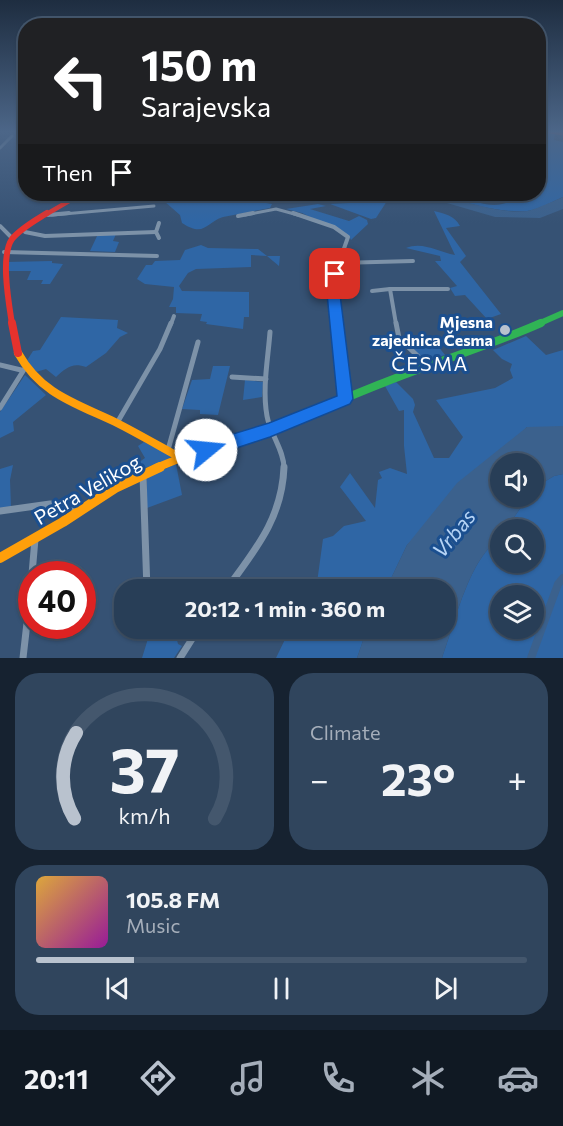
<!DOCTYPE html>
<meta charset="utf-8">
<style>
:root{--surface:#283e57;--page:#30455d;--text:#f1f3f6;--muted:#a5aeba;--line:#44576d;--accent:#b9c2ce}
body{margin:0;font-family:Commissioner,sans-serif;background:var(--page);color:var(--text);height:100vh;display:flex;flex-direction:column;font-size:22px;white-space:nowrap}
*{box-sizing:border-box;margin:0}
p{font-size:20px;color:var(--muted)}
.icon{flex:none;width:33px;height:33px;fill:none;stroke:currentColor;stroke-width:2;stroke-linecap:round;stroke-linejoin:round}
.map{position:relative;height:658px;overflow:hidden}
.drawer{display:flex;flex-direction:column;gap:15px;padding:15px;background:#162230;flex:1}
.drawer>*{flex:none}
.hud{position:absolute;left:18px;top:18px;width:528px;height:183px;border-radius:24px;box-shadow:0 2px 4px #0004,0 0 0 2px var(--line);background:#202124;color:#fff;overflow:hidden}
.tools{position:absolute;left:490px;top:453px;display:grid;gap:12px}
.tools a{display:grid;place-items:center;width:54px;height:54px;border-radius:50%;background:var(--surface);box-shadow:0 2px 4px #0004,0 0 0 2px var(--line);font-size:30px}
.speed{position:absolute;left:18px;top:561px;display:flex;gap:12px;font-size:30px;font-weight:700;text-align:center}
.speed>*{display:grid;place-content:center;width:78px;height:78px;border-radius:50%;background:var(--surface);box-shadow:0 2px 4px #0004,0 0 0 2px var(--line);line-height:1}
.speed .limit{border:9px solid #d22;background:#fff;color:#111}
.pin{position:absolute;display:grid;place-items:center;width:51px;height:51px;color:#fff;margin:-26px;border-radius:12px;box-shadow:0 3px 9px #0006}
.me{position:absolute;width:66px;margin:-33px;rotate:73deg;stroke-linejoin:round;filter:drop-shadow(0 0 4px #0008)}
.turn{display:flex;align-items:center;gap:21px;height:126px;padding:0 24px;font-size:27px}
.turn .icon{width:78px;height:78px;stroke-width:2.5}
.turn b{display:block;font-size:42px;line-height:51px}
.then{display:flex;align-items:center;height:57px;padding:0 24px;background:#0003;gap:12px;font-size:22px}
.big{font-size:45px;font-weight:700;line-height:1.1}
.drawer .card{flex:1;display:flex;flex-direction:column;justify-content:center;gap:9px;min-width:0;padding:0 21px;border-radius:24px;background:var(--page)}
.drawer .dial{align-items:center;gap:0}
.dial svg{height:156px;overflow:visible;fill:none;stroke:var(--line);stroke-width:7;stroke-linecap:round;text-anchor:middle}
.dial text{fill:var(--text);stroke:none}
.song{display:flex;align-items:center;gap:18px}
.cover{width:72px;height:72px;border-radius:9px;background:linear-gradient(135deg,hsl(40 70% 55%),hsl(300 70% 35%))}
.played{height:6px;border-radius:3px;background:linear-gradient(90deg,var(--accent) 20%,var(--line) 20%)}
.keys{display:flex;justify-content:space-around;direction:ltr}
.heat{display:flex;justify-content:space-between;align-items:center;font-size:33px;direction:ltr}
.drawer .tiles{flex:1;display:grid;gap:15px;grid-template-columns:1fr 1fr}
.card:last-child{grid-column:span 2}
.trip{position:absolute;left:114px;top:579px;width:342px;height:60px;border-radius:24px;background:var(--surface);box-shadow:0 2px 4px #0004,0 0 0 2px var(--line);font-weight:700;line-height:60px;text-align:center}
.tab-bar{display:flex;height:96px;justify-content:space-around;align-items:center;background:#101923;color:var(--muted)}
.tab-bar .icon{width:42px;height:42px}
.tab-bar .selected{color:var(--accent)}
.tab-bar b{font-size:27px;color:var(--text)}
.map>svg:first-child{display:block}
.green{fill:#2f66a5;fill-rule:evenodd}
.water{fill:#3b618d}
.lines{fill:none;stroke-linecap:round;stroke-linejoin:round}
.canal{stroke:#3b618d;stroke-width:8}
.street-far3{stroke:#7d92a8;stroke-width:3}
.street-far2{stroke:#7d92a8;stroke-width:4}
.street-far1{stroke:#7d92a8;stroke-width:5}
.street{stroke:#7d92a8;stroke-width:7}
.fast-far1{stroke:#30b455;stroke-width:6}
.fast{stroke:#30b455;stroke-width:8}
.slow-far1{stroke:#ff9f0a;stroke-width:8}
.slow{stroke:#ff9f0a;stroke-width:10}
.jam-far2{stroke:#e5322d;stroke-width:4.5}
.jam-far1{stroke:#e5322d;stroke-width:6}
.jam{stroke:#e5322d;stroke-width:8}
.route{fill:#1a73e8;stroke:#114b97;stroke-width:1.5}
.poi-dot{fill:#b9c2ce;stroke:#1b4f8f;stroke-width:2}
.labels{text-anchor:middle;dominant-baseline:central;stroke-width:6;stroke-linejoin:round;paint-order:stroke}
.poi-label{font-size:16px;font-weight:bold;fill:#fff;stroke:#1b4f8f;text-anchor:end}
.quarter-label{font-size:20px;letter-spacing:1.5px;fill:#fff;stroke:#1b4f8f}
.near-street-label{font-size:20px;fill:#fff;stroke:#1b4f8f}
.near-water-label{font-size:21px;font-style:italic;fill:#b5d3f5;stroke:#1b4f8f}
</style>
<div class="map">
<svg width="563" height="658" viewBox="0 0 563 658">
<rect width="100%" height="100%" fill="#365274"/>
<g class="green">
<path d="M 545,132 L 555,133 L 554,140 L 563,142 L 563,197 C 553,201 538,210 527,211 C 497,213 466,203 438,194 L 484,194 L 484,200 L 478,202 C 505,212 517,194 538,194 L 539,189 L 546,185 L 539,181 L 539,134 Z"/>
<path d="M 182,194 C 212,194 242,199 272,204 L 270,208 L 223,217 C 206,222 205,238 182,223 L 180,215 L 164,201 L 179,197 Z"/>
<polygon points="387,201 376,218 371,219 330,204"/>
<polygon points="318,204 326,206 310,209 349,221 359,216 367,220 368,224 351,240 349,236 302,213 286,209"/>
<path d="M 434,211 C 445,214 454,215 460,226 L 446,228 L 466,256 L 460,262 L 501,314 L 487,319 L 465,295 L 455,296 L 450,288 L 457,286 L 435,261 L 441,261 L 440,256 L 406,248 C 423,241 438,252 455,255 Z"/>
<polygon points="98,234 116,234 113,241 119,242 115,252 90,251"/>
<polygon points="201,245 208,248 258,249 267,256 280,256 279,266 267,256 251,255 251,267 196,269 188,273 179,286 182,291 249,292 249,317 244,317 243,329 206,324 207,322 200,321 202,314 176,313 176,307 169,307 173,299 174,287 145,284 137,279 146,265 152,265 155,261 180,260 185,250"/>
<polygon points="52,261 52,263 63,264 50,284 41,284 43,280 27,280 31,271 5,271 5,262"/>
<path d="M 61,317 L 118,320 L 117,328 L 128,333 L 120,337 L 106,353 L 86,367 C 72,362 66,368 56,377 L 46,369 L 36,372 L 26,362 L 33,351 L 40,350 Z"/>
<polygon points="526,336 546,355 563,350 563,427 527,427 407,545 386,589 316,590 323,539 333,536 344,526 366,521 340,487 350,473 375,508 378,480 382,478 379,472 390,468 407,474 404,446 404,410 399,411 385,386 396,382 413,399 415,405 413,412 434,458 449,458 463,437 436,400 495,388 513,378 510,370 512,364 502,359 493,350"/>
<polygon points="434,341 445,355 426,361 409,348"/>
<polygon points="213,366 230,366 218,415 200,414 200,410 182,409 192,380 210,379"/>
<polygon points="25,375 46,395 13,422 14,431 0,438 0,412"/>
<polygon points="245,380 263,382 262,397 243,400"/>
<polygon points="144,442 171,455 170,459 134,472 132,467 145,458 138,446"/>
<polygon points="176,464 182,495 147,508 147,477"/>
<polygon points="13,465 10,480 11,507 0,508 0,469"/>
<path d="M 563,474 L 563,658 L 442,658 C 454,626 470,554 501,539 L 501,562 L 534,562 L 534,530 L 506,529 L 528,497 L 534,496 L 534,488 L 554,476 ZM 501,596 L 534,596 L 534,628 L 501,628 Z"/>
<polygon points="151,629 158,629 177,640 178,644 182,646 174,658 142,658"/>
<polygon points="290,629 307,637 309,629 367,629 357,658 276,658"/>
</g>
<g class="water">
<polygon points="212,194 333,194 274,202 221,197"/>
<path d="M 416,194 C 454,193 490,215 528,211 C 533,210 557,200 563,197 L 563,209 L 540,218 L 495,217 Z"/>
<path d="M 563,426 L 563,474 L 554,476 L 534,488 L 534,464 L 501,464 L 501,496 L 528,497 L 506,529 L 501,530 L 501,539 C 470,554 454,626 442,658 L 357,658 L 367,629 L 446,628 L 446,590 L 386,589 L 407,545 L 457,483 L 527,427 Z"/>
</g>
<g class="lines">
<polyline class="canal" points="531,658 558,584 563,578"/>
<g class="street-far3">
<polyline points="0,148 12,136"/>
<polyline points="52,215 154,206"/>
<polyline points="245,215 276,209 298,215"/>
</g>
<g class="street-far2">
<polyline points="293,213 334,227 348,237 333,280 337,324"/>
<polyline points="48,215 69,213"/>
<polyline points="238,216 253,213"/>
<polyline points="159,223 156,232 159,238"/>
<polyline points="0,226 10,236"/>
<polyline points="25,232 45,236 156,232"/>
<polyline points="4,252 157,256"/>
<polyline points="339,263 413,261"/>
<polyline points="372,291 390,289"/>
<polyline points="171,324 174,316"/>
<polyline points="396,324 390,289 448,289"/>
</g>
<g class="street-far1">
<polyline points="337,323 345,399"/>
<polyline points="396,323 399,338 429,367"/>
<path d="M 270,332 C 268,359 262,389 267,416 C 270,434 284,450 284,468"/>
<polyline points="0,365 21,370"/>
<polyline points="232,377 266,379"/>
<polyline points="0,408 25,368"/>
<polyline points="117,423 160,349 171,323"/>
<polyline points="168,450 198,342"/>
</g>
<g class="street">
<polyline points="143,475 147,590"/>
<polyline points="0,511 50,504 80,510"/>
<polyline points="32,574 35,539"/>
<path d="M 226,590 C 255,550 282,519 284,467"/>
<polyline points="23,658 32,579"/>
<polyline points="180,658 199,628"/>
</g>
<polyline class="fast-far1" points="538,324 563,313"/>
<path class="fast" d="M 238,440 C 288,424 334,402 383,383 C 435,362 489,346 541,323"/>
<g class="slow-far1">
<path d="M 18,353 C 41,394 75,403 115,422 C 137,433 159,446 181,458"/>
<polyline points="156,468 188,455 238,440"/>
</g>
<polyline class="slow" points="0,558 63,522 115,488 160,467"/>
<g class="jam-far2">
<polyline points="548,131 563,133"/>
<polyline points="45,215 81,194"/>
</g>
<path class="jam-far1" d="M 12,324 C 9,304 0,256 12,239 C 21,228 36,220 47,213"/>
<polyline class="jam" points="12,323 18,353"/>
</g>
<linearGradient id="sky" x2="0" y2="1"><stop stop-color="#1e2d40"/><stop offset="0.59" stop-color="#4c6688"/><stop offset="1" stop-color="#4c6688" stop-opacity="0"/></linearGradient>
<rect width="563" height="223" fill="url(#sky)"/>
<polygon class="route" points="335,270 341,274 340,294 353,399 350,404 270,437 206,458 200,456 197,450 200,444 269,423 337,396 327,294 329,274"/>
<circle class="poi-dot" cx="505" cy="330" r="6"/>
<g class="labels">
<g class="poi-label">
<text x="493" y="321">Mjesna<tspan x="493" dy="18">zajednica Česma</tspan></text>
</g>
<g class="quarter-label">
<text x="430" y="363">ČESMA</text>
</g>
<g class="near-street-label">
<text transform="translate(87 489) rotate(-30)">Petra Velikog</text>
</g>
<g class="near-water-label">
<text transform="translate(453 533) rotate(-51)">Vrbas</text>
</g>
</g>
</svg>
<div class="tools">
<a><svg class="icon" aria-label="sound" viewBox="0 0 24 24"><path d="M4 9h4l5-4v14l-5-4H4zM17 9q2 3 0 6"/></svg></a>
<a><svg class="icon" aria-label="search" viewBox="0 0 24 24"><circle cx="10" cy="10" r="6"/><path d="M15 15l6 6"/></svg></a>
<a><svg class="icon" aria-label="layers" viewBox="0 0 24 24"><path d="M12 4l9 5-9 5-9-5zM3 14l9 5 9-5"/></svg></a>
</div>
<div class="speed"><div class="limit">40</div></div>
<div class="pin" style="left:335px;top:274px;background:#d93025"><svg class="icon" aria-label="arrive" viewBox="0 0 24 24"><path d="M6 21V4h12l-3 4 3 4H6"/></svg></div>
<svg class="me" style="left:206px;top:450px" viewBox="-20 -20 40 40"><circle r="19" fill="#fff"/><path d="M0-13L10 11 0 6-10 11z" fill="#1a73e8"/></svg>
<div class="trip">20:12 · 1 min · 360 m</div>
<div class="hud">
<div class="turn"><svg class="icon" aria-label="left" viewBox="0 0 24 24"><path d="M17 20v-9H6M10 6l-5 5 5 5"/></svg><div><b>150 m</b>Sarajevska</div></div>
<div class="then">Then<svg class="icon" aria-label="arrive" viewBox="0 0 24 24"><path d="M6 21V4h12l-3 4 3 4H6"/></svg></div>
</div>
</div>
<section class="drawer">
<div class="tiles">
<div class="card dial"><svg viewBox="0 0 100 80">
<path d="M14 69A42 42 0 1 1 86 69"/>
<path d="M14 69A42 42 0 0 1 15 25" stroke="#b9c2ce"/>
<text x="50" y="56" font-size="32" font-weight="700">37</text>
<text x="50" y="72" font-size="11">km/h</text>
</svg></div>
<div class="card"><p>Climate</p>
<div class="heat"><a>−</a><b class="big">23°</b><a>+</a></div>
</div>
<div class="card">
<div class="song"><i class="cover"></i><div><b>105.8 FM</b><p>Music</p></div></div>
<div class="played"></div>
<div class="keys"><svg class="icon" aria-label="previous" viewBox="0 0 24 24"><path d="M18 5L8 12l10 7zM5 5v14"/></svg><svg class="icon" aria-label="pause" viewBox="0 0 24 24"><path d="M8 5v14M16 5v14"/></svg><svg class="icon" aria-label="next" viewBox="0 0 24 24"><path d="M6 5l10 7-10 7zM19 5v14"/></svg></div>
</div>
</div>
</section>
<nav class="tab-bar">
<b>20:11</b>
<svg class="icon selected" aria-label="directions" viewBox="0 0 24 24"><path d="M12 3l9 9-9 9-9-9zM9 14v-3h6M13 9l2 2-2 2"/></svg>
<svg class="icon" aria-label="music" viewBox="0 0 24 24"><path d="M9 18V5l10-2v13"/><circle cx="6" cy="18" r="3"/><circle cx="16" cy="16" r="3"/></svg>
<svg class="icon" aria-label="phone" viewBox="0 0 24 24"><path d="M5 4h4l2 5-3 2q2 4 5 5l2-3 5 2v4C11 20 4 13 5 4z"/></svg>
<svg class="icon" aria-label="climate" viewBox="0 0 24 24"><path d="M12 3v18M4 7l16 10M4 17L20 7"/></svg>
<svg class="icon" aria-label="car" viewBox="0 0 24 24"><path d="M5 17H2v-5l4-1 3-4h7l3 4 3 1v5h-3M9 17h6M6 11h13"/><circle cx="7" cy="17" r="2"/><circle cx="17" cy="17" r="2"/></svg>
</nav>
